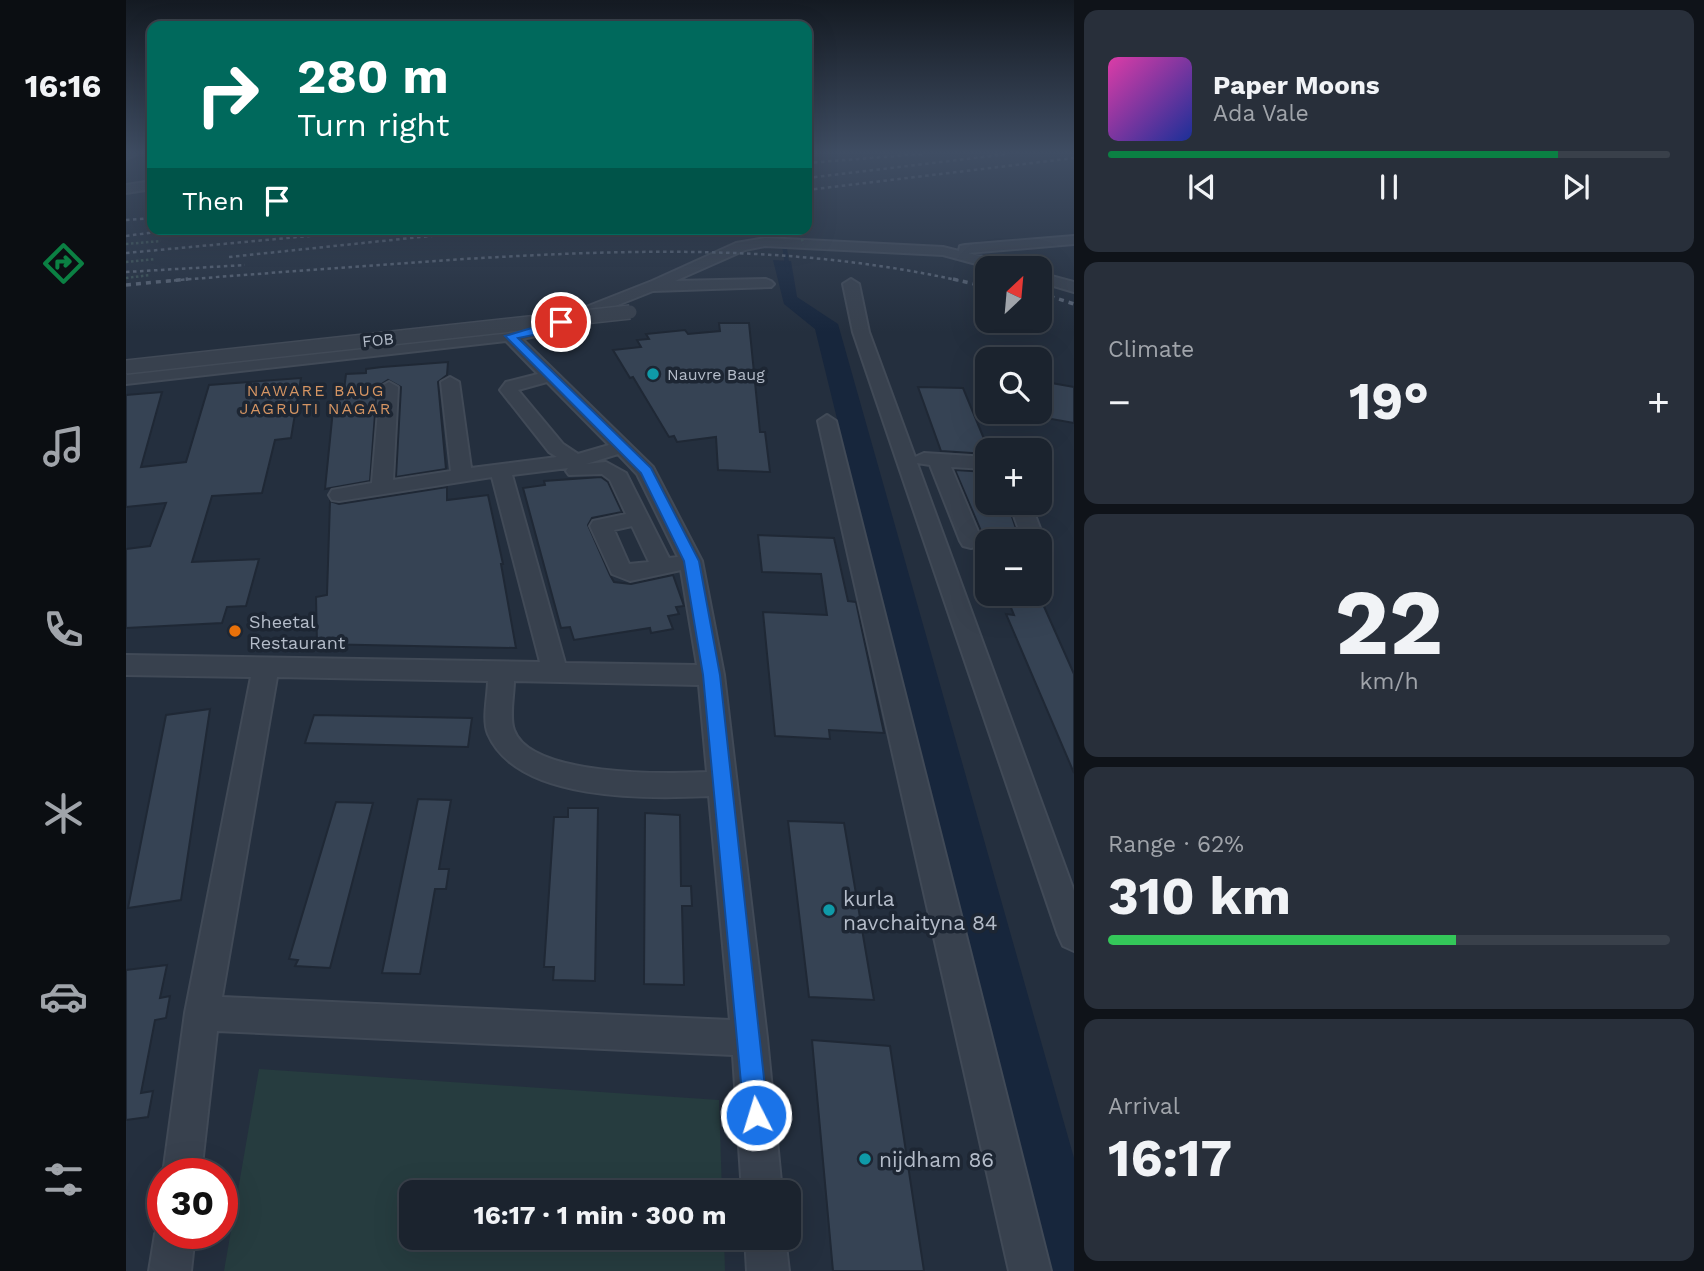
<!DOCTYPE html>
<meta charset="utf-8">
<style>
:root{--surface:#1b232e;--page:#282f3a;--text:#f1f3f6;--muted:#a0a4aa;--line:#39404a;--accent:#0b8043}
body{margin:0;font-family:"Work Sans",sans-serif;background:var(--page);color:var(--text);height:100vh;display:flex;flex-direction:column;font-size:26px;white-space:nowrap}
*{box-sizing:border-box;margin:0}
p{font-size:23px;color:var(--muted)}
.icon{flex:none;width:38px;height:38px;fill:none;stroke:currentColor;stroke-width:2;stroke-linecap:round;stroke-linejoin:round}
.map{position:relative;flex:1;overflow:hidden}
.drawer{display:flex;flex-direction:column;gap:10px;padding:10px;background:#0f1319;width:630px}
.drawer>*{flex:none}
.top-card{position:absolute;left:21px;top:21px;width:665px;height:214px;border-radius:14px;box-shadow:0 7px 28px #0002,0 0 0 2px var(--line);background:#00695c;color:#fff;overflow:hidden}
.needle{width:46px;rotate:26deg}
.fabs{position:absolute;left:849px;top:256px;display:grid;gap:14px}
.fabs a{display:grid;place-items:center;width:77px;height:77px;border-radius:14px;background:var(--surface);box-shadow:0 7px 28px #0002,0 0 0 2px var(--line);font-size:35px}
.speed{position:absolute;left:21px;top:1158px;display:flex;gap:14px;font-size:35px;font-weight:700;text-align:center}
.speed>*{display:grid;place-content:center;width:91px;height:91px;border-radius:50%;background:var(--surface);box-shadow:0 7px 28px #0002,0 0 0 2px var(--line);line-height:1}
.speed .limit{border:10px solid #d22;background:#fff;color:#111}
.pin{position:absolute;display:grid;place-items:center;width:60px;height:60px;color:#fff;margin:-30px;border:4px solid #fff;border-radius:50%;box-shadow:0 2px 7px #0007}
.me{position:absolute;width:77px;margin:-38px;rotate:355deg;stroke-linejoin:round;filter:drop-shadow(0 0 5px #0008)}
.turn{display:flex;align-items:center;gap:24px;height:147px;padding:0 35px;font-size:32px}
.turn .icon{width:91px;height:91px;stroke-width:2.5}
.turn b{display:block;font-size:49px;line-height:60px}
.then{display:flex;align-items:center;height:66px;padding:0 35px;background:#0003;gap:14px;font-size:26px}
.big{font-size:52px;font-weight:700;line-height:1.1}
.drawer .tile{flex:1;display:flex;flex-direction:column;justify-content:center;gap:10px;min-width:0;padding:0 24px;border-radius:14px;background:var(--page)}
.drawer .dial{align-items:center;gap:0}
.dial b{font-size:91px;line-height:1}
.song{display:flex;align-items:center;gap:21px}
.cover{width:84px;height:84px;border-radius:10px;background:linear-gradient(135deg,hsl(320 70% 55%),hsl(230 70% 35%))}
.played{height:7px;border-radius:4px;background:linear-gradient(90deg,var(--accent) 80%,var(--line) 80%)}
.keys{display:flex;justify-content:space-around;direction:ltr}
.heat{display:flex;justify-content:space-between;align-items:center;font-size:38px;direction:ltr}
.charge{height:10px;border-radius:5px;background:linear-gradient(90deg,#34c759 62%,var(--line) 0)}
.trip{position:absolute;left:273px;top:1180px;width:402px;height:70px;border-radius:14px;background:var(--surface);box-shadow:0 7px 28px #0002,0 0 0 2px var(--line);font-weight:700;line-height:70px;text-align:center}
main{display:flex;flex:1;min-height:0}
.tab-bar{display:flex;flex-direction:column;width:126px;justify-content:space-around;align-items:center;background:#0b0e12;color:var(--muted)}
.tab-bar .icon{width:49px;height:49px}
.tab-bar .current{color:var(--accent)}
.tab-bar b{font-size:32px;color:var(--text)}
.map>svg:first-child{display:block}
.green{fill:#263c3f}
.water{fill:#17263c}
.lines{fill:none;stroke-linecap:round;stroke-linejoin:round}
.stream{stroke:#17263c;stroke-width:4.5}
.building{fill:#364354;stroke:#1f2835;stroke-width:2}
.minor-casing{stroke:#414a57;stroke-width:4}
.path{stroke:#3f5557;stroke-width:2.5;stroke-dasharray:2.5 2.5;stroke-linecap:butt}
.minor{fill:#38414e;fill-rule:evenodd}
.rail-far1{stroke:#5a6575;stroke-width:2.5;stroke-dasharray:3.5 3.5;stroke-linecap:butt}
.rail{stroke:#5a6575;stroke-width:3.5;stroke-dasharray:5 5;stroke-linecap:butt}
.pedestrian-bridge-casing{stroke:#414a57;stroke-width:16;stroke-linecap:butt}
.path-bridge{stroke:#3f5557;stroke-width:2.5;stroke-dasharray:2.5 2.5;stroke-linecap:butt}
.pedestrian-bridge{stroke:#38414e;stroke-width:13}
.route{fill:#1a73e8;stroke:#114b97;stroke-width:2}
.culture-dot{fill:#0f9aa8;stroke:#1d2633;stroke-width:2.5}
.food-dot{fill:#e8710a;stroke:#1d2633;stroke-width:2.5}
.labels{text-anchor:middle;dominant-baseline:central;stroke-width:7;stroke-linejoin:round;paint-order:stroke}
.far-street-label{font-size:16px;fill:#b4bcc9;stroke:#1d2633}
.far-poi-label{font-size:16px;fill:#b4bcc9;stroke:#1d2633;text-anchor:start}
.far-neighbourhood-label{font-size:16px;letter-spacing:2px;fill:#d59563;stroke:#1d2633}
.poi-label{font-size:18px;fill:#b4bcc9;stroke:#1d2633;text-anchor:start}
.near-poi-label{font-size:21px;fill:#b4bcc9;stroke:#1d2633;text-anchor:start}
</style>
<main>
<nav class="tab-bar">
<b>16:16</b>
<svg class="icon current" aria-label="directions" viewBox="0 0 24 24"><path d="M12 3l9 9-9 9-9-9zM9 14v-3h6M13 9l2 2-2 2"/></svg>
<svg class="icon" aria-label="music" viewBox="0 0 24 24"><path d="M9 18V5l10-2v13"/><circle cx="6" cy="18" r="3"/><circle cx="16" cy="16" r="3"/></svg>
<svg class="icon" aria-label="phone" viewBox="0 0 24 24"><path d="M5 4h4l2 5-3 2q2 4 5 5l2-3 5 2v4C11 20 4 13 5 4z"/></svg>
<svg class="icon" aria-label="climate" viewBox="0 0 24 24"><path d="M12 3v18M4 7l16 10M4 17L20 7"/></svg>
<svg class="icon" aria-label="car" viewBox="0 0 24 24"><path d="M5 17H2v-5l4-1 3-4h7l3 4 3 1v5h-3M9 17h6M6 11h13"/><circle cx="7" cy="17" r="2"/><circle cx="17" cy="17" r="2"/></svg>
<svg class="icon" aria-label="filters" viewBox="0 0 24 24"><path d="M4 7h16M4 17h16"/><circle cx="9" cy="7" r="2"/><circle cx="15" cy="17" r="2"/></svg>
</nav>
<div class="map">
<svg width="948" height="1271" viewBox="0 0 948 1271">
<rect width="100%" height="100%" fill="#242f3e"/>
<polygon class="green" points="133,1069 593,1100 596,1192 285,1192 285,1237 598,1237 599,1271 98,1271"/>
<polygon class="water" points="647,260 665,261 671,297 712,324 948,1158 948,1271 920,1271 689,329 658,304"/>
<g class="lines">
<polyline class="stream" points="656,229 662,271"/>
</g>
<g class="building">
<polygon points="593,323 623,323 634,432 639,432 644,472 592,470 590,437 551,442 548,436 543,437 507,377 504,378 487,350 515,347 511,340 523,339 520,334 559,330 562,334 594,331"/>
<polygon points="322,362 321,375 312,382 320,469 270,477 275,387 262,380 251,387 244,481 199,489 208,400 217,399 220,374 240,373 240,369 256,367"/>
<polygon points="175,378 165,438 149,440 136,493 86,496 66,562 133,559 120,606 101,607 96,623 0,628 0,549 24,546 40,503 0,507 0,395 36,392 15,467 60,462 83,385"/>
<polygon points="914,381 948,387 948,423 914,417"/>
<polygon points="792,387 837,388 861,446 861,454 815,451"/>
<polygon points="829,470 861,472 861,502 881,502 894,540 858,538"/>
<polygon points="475,477 482,482 496,512 466,518 462,525 484,575 488,582 505,584 547,575 558,606 550,607 553,614 542,616 547,629 525,633 524,628 448,640 444,627 435,628 397,488 419,485 418,481"/>
<polygon points="321,487 321,500 362,495 377,564 375,564 390,648 191,644 190,597 201,595 204,501 213,504"/>
<polygon points="632,535 708,538 722,601 730,602 758,733 703,730 704,739 649,736 637,612 701,615 695,574 636,572"/>
<polygon points="879,593 912,593 948,674 948,773 880,614 888,615"/>
<polygon points="84,709 55,900 2,908 40,715"/>
<polygon points="188,715 346,718 342,747 179,743"/>
<polygon points="292,799 325,800 313,869 323,869 320,889 309,889 294,974 256,973"/>
<polygon points="210,802 247,803 204,968 169,966 172,960 163,959"/>
<polygon points="442,808 472,808 469,981 427,980 428,967 418,967 428,817 442,817"/>
<polygon points="519,813 554,815 555,886 565,886 566,906 556,906 558,985 518,984"/>
<polygon points="662,821 718,823 748,1000 683,997"/>
<polygon points="41,965 34,998 44,996 40,1018 29,1020 15,1093 27,1091 22,1117 0,1120 0,970"/>
<polygon points="686,1040 764,1046 798,1271 707,1271"/>
</g>
<g class="lines">
<g class="minor-casing">
<g id="minor">
<polygon points="0,154 11,154 0,159"/>
<polygon points="26,181 26,189 0,193 0,185"/>
<path d="M 948,236 L 948,244 L 842,253 L 888,265 L 890,268 L 865,268 L 817,255 L 639,246 L 619,250 L 549,281 L 640,279 L 645,281 L 648,284 L 645,287 L 527,291 L 419,334 L 396,339 L 527,467 L 576,561 L 598,675 L 641,1038 L 656,1192 L 616,1192 L 607,1055 L 91,1031 L 75,1174 L 37,1174 L 59,1013 L 125,677 L 0,675 L 0,655 L 414,662 L 366,477 L 213,501 L 206,500 L 203,495 L 206,490 L 246,483 L 254,387 L 263,382 L 272,387 L 267,480 L 325,471 L 315,382 L 324,377 L 333,382 L 345,468 L 431,457 L 423,452 L 374,390 L 380,382 L 412,374 L 380,341 L 0,384 L 0,374 L 409,327 L 526,281 L 610,243 L 639,238 L 817,247 L 833,251 L 834,246 L 839,245 ZM 421,382 L 483,445 L 452,454 L 437,444 L 392,390 ZM 492,454 L 511,474 L 552,557 L 543,558 L 500,473 L 480,462 L 460,464 ZM 442,468 L 440,471 L 443,475 L 476,474 L 484,480 L 500,514 L 467,521 L 464,526 L 486,574 L 504,581 L 555,570 L 571,665 L 439,663 L 386,475 ZM 506,526 L 523,562 L 503,564 L 488,530 ZM 151,677 L 362,681 C 362,696 356,720 362,734 C 391,802 522,799 583,796 L 604,1020 L 96,997 ZM 388,681 L 573,685 L 581,772 C 540,774 405,777 388,730 C 383,717 388,695 388,681 Z"/>
<polygon points="914,273 948,282 948,292 914,282"/>
<polygon points="725,279 733,284 743,332 789,457 798,453 861,457 861,469 825,467 856,541 853,546 845,548 837,546 834,541 804,465 791,463 948,891 948,951 937,946 932,935 727,332 717,284"/>
<polygon points="701,415 710,421 925,1271 883,1271 692,421"/>
<polygon points="883,502 904,502 919,541 916,546 914,547 914,541 897,541"/>
<polygon points="37,1219 37,1234 69,1234 65,1271 23,1271 29,1234"/>
<polygon points="619,1237 659,1237 663,1271 621,1271"/>
</g>
</g>
<g class="path">
<polyline points="0,244 35,241"/>
<polyline points="0,262 29,259"/>
<polyline points="0,278 24,275"/>
</g>
<use href="#minor" class="minor"/>
<g class="rail-far1">
<polyline points="681,163 796,154"/>
<polyline points="681,178 882,154"/>
<polyline points="681,190 948,158"/>
<polyline points="0,220 26,218"/>
<polyline points="0,236 52,229"/>
<polyline points="0,253 258,229"/>
<polyline points="103,257 371,229"/>
<polyline points="0,272 119,265"/>
<path d="M 41,281 C 140,273 239,266 338,259 C 506,249 670,244 835,281"/>
</g>
<g class="rail">
<polyline points="827,279 861,287"/>
<polyline points="0,285 62,279"/>
<polyline points="914,293 948,304"/>
</g>
<g class="pedestrian-bridge-casing">
<polyline id="pedestrian-bridge" points="0,367 504,312"/>
</g>
<polyline class="path-bridge" points="674,229 677,244"/>
<use href="#pedestrian-bridge" class="pedestrian-bridge"/>
</g>
<linearGradient id="sky" x2="0" y2="1"><stop stop-color="#141a22"/><stop offset="0.46" stop-color="#3f4d63"/><stop offset="1" stop-color="#3f4d63" stop-opacity="0"/></linearGradient>
<rect width="948" height="332" fill="url(#sky)"/>
<polygon class="route" points="432,320 441,322 417,333 392,338 525,468 573,561 594,675 642,1115 638,1123 630,1127 621,1123 618,1115 577,675 558,561 515,473 379,336"/>
<g class="culture-dot">
<circle cx="527" cy="374" r="7"/>
<circle cx="703" cy="910" r="7"/>
<circle cx="739" cy="1159" r="7"/>
</g>
<circle class="food-dot" cx="109" cy="631" r="7"/>
<g class="labels">
<g class="far-street-label">
<text transform="translate(252 340) rotate(-6)">FOB</text>
</g>
<g class="far-poi-label">
<text x="541" y="374">Nauvre Baug</text>
</g>
<g class="far-neighbourhood-label">
<text x="190" y="390">NAWARE BAUG<tspan x="190" dy="18">JAGRUTI NAGAR</tspan></text>
</g>
<g class="poi-label">
<text x="123" y="621">Sheetal<tspan x="123" dy="21">Restaurant</tspan></text>
</g>
<g class="near-poi-label">
<text x="717" y="898">kurla<tspan x="717" dy="24">navchaityna 84</tspan></text>
<text x="753" y="1159">nijdham 86</text>
</g>
</g>
</svg>
<div class="fabs">
<a><svg class="needle" viewBox="-14 -14 28 28"><path d="M0-13l5 13h-10z" fill="#e53935"/><path d="M0 13l5-13h-10z" fill="#a0a4aa"/></svg></a>
<a><svg class="icon" aria-label="search" viewBox="0 0 24 24"><circle cx="10" cy="10" r="6"/><path d="M15 15l6 6"/></svg></a>
<a>+</a>
<a>−</a>
</div>
<div class="speed"><div class="limit">30</div></div>
<div class="pin" style="left:435px;top:322px;background:#d93025"><svg class="icon" aria-label="arrive" viewBox="0 0 24 24"><path d="M6 21V4h12l-3 4 3 4H6"/></svg></div>
<svg class="me" style="left:630px;top:1115px" viewBox="-20 -20 40 40"><circle r="17" fill="#1a73e8" stroke="#fff" stroke-width="3"/><path d="M0-11L8 9 0 5-8 9z" fill="#fff"/></svg>
<div class="trip">16:17 · 1 min · 300 m</div>
<div class="top-card">
<div class="turn"><svg class="icon" aria-label="right" viewBox="0 0 24 24"><path d="M7 20v-9h11M14 6l5 5-5 5"/></svg><div><b>280 m</b>Turn right</div></div>
<div class="then">Then<svg class="icon" aria-label="arrive" viewBox="0 0 24 24"><path d="M6 21V4h12l-3 4 3 4H6"/></svg></div>
</div>
</div>
<section class="drawer">
<div class="tile">
<div class="song"><i class="cover"></i><div><b>Paper Moons</b><p>Ada Vale</p></div></div>
<div class="played"></div>
<div class="keys"><svg class="icon" aria-label="previous" viewBox="0 0 24 24"><path d="M18 5L8 12l10 7zM5 5v14"/></svg><svg class="icon" aria-label="pause" viewBox="0 0 24 24"><path d="M8 5v14M16 5v14"/></svg><svg class="icon" aria-label="next" viewBox="0 0 24 24"><path d="M6 5l10 7-10 7zM19 5v14"/></svg></div>
</div>
<div class="tile"><p>Climate</p>
<div class="heat"><a>−</a><b class="big">19°</b><a>+</a></div>
</div>
<div class="tile dial"><b>22</b><p>km/h</p></div>
<div class="tile"><p>Range · 62%</p><b class="big">310 km</b><div class="charge"></div></div>
<div class="tile"><p>Arrival</p><b class="big">16:17</b></div>
</section>
</main>
